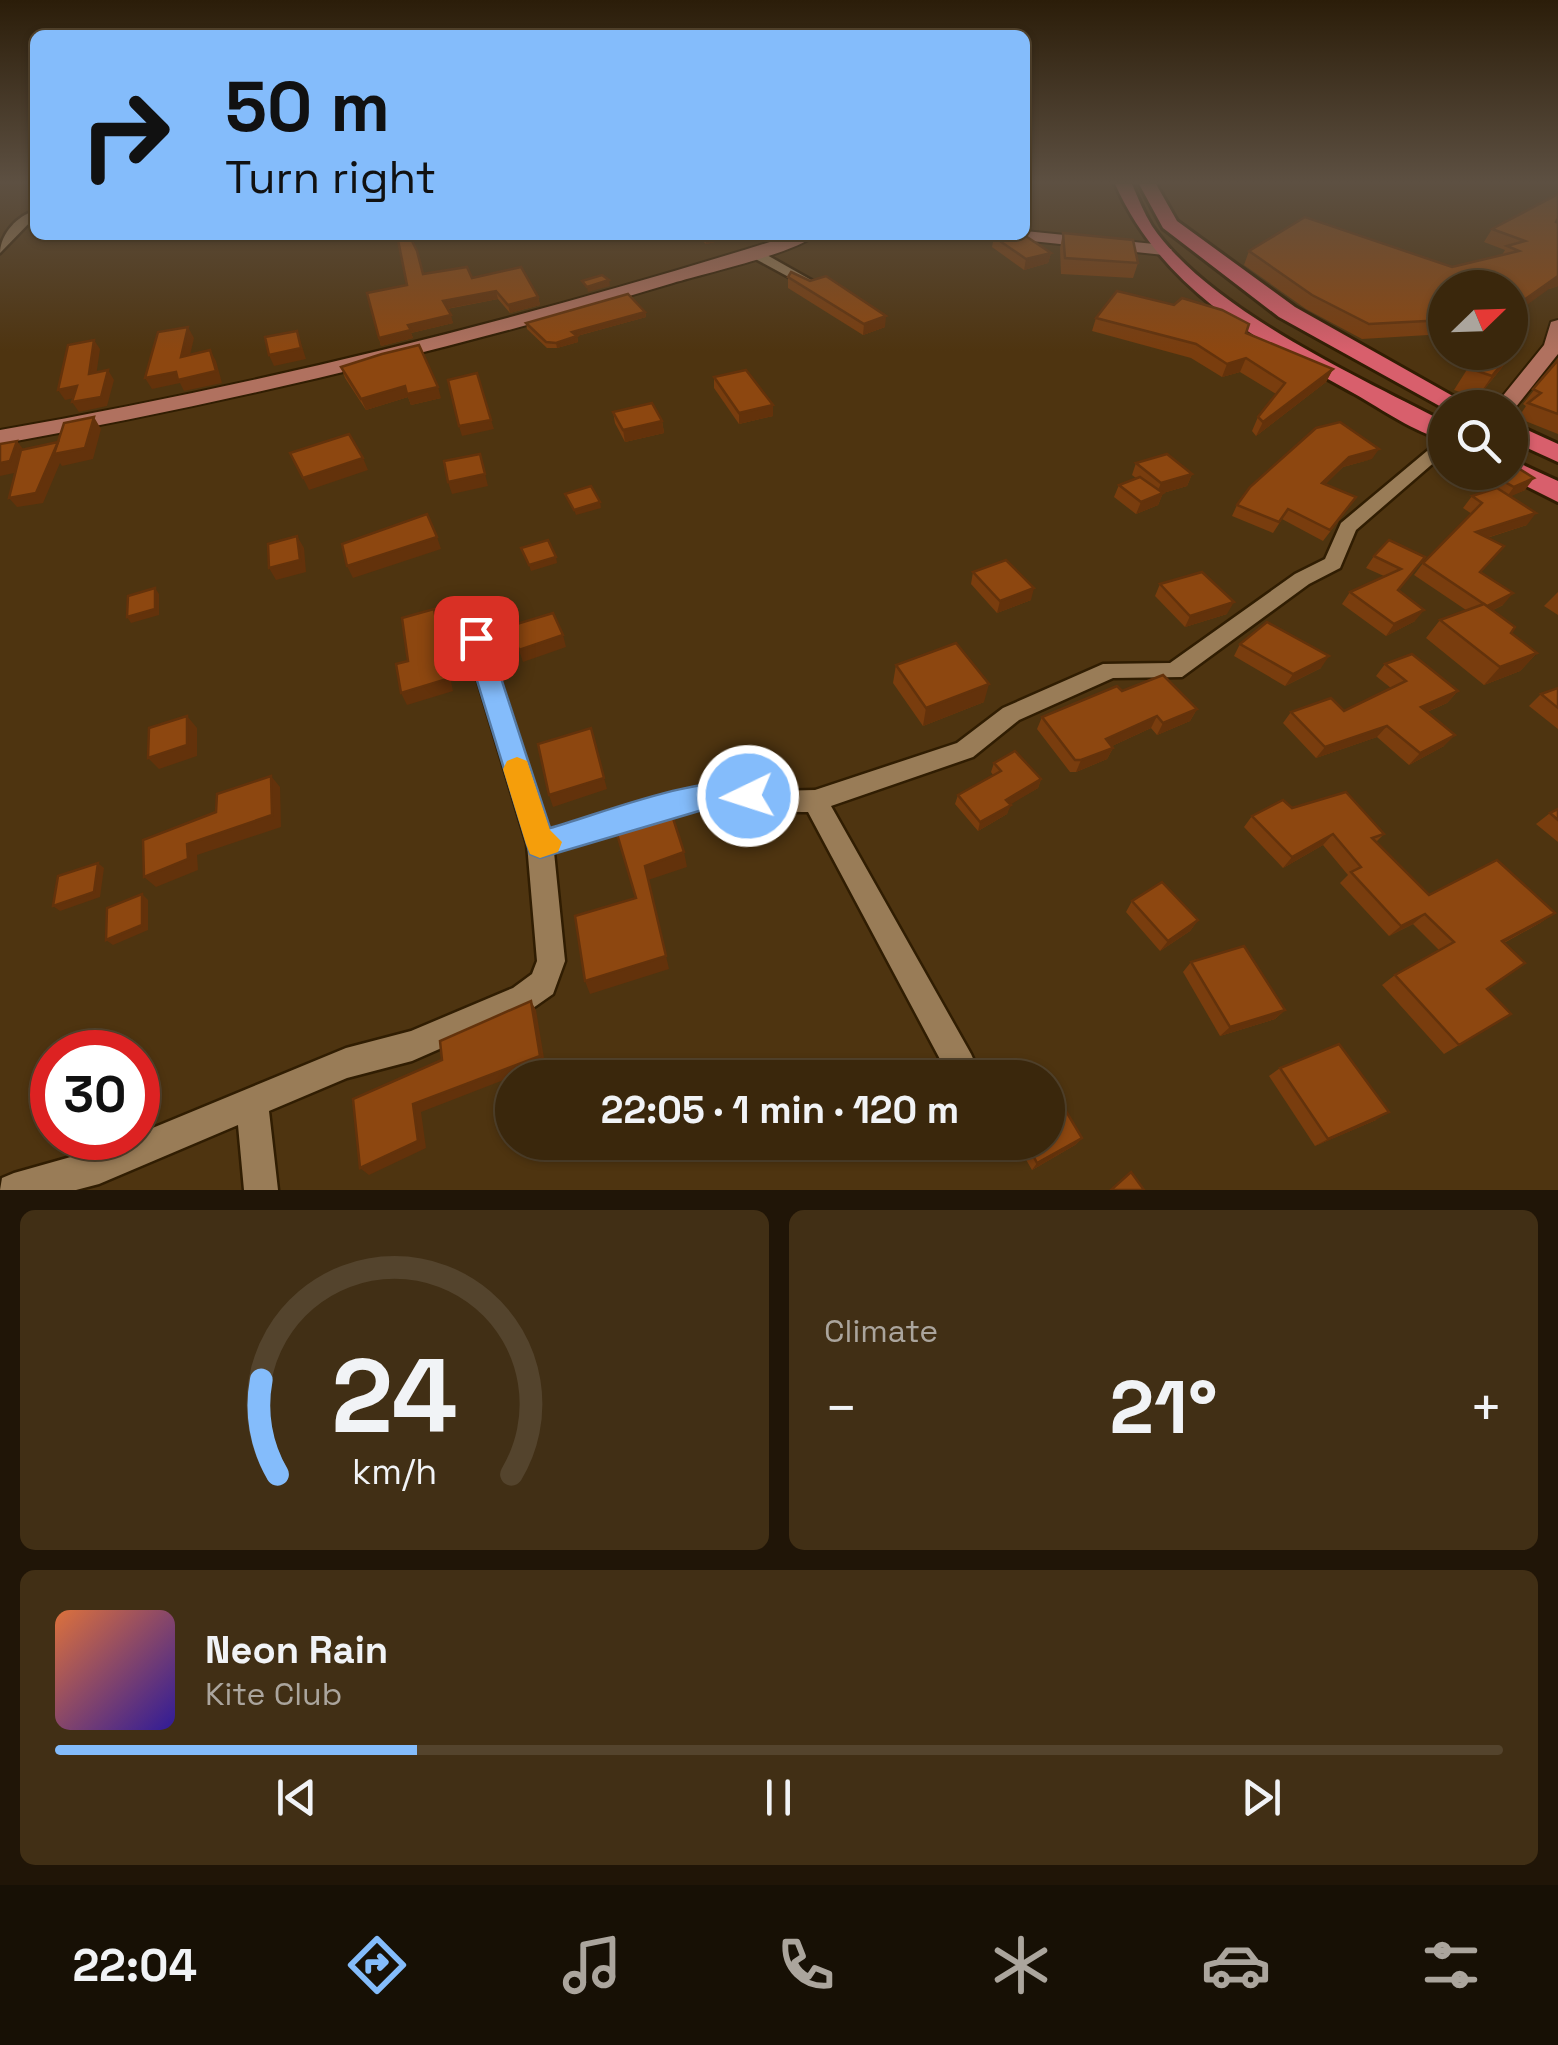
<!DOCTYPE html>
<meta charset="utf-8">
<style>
:root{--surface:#3a270c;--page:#412f15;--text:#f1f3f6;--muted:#aba59d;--line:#54442d;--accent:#84bcfb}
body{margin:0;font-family:"Space Grotesk",sans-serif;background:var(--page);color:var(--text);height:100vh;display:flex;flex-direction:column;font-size:38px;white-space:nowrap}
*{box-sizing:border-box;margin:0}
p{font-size:32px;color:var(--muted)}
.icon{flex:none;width:55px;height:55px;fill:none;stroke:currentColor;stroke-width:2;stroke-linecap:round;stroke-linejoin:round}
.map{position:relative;height:1190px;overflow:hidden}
.drawer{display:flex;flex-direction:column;gap:20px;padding:20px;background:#201507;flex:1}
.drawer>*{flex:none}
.banner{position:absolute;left:30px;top:30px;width:1000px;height:210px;border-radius:15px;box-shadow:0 2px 8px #0004,0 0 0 2px var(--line);background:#84bcfb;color:#111;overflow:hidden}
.needle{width:65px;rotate:67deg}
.fabs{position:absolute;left:1428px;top:270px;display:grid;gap:20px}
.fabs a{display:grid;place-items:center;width:100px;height:100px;border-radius:50%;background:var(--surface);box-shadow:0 2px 8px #0004,0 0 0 2px var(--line);font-size:50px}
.speed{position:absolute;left:30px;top:1030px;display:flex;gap:20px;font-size:50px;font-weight:700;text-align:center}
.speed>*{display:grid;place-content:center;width:130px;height:130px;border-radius:50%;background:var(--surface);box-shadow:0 2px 8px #0004,0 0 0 2px var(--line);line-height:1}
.speed .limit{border:15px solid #d22;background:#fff;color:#111}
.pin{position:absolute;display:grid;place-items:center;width:85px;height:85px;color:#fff;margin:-42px;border-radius:20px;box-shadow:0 5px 15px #0006}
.me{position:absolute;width:110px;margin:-55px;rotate:266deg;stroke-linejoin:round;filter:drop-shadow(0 0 8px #0008)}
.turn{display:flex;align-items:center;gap:35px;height:210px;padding:0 30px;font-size:45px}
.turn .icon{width:130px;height:130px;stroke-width:2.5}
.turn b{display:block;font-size:70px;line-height:85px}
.big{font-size:75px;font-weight:700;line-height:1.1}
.drawer .tile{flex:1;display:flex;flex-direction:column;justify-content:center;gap:15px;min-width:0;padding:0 35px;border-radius:15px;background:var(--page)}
.drawer .dial{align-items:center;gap:0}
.dial svg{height:260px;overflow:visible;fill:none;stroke:var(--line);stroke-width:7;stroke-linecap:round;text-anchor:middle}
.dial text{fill:var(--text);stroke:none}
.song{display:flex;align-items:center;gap:30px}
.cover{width:120px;height:120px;border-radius:15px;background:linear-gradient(135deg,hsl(20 70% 55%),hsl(250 70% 35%))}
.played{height:10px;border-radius:5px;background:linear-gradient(90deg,var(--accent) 25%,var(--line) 25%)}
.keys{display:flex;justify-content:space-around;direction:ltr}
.heat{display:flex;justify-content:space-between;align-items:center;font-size:55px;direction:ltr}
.drawer .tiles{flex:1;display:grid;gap:20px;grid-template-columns:1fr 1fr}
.tile:last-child{grid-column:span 2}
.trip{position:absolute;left:495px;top:1060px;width:570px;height:100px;border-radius:50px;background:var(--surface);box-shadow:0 2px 8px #0004,0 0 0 2px var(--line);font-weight:700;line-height:100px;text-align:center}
.dock{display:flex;height:160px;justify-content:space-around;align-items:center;background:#171005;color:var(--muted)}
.dock .icon{width:70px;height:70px}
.dock .active{color:var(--accent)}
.dock b{font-size:45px;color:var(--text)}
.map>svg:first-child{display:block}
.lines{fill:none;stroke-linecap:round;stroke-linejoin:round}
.minor-casing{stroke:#301d02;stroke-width:5}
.secondary-casing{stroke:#301d02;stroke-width:4}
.trunk-casing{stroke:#301d02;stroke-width:6}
.minor{fill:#997c57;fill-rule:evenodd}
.secondary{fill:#b0715f;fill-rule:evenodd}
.trunk{fill:#d85f6c;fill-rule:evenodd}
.wall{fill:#793d0e}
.shaded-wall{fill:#63320b}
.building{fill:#8d4710;stroke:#63320b;stroke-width:2.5}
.route{fill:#84bcfb;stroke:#567aa3;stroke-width:2.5}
.slow{fill:#f59e0b}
</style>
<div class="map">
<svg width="1558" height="1190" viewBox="0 0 1558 1190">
<rect width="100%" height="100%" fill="#4e3410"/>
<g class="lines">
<g class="minor-casing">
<g id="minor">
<path d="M 35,211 L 35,217 L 0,253 C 0,234 18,215 35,211 Z"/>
<polygon points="750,250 758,250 820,285 809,288 750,256"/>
<path d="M 1445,439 L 1445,453 L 1356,530 L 1340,568 L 1309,584 L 1182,677 L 1113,678 L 1019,720 L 973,757 L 831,806 L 971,1054 L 976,1065 L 971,1076 L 949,1076 L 808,812 C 771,813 735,803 698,810 C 650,819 601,838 554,852 L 565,961 L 553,994 L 533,1008 L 412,1061 L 347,1078 L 269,1111 L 278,1190 L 244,1190 L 238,1125 L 99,1184 L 76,1190 L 0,1190 L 2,1178 L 14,1173 L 138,1138 L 138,1134 L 346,1048 L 411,1031 L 513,988 L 532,974 L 537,961 L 527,844 L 465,638 L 469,632 L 483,632 L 487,638 L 548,830 L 699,788 L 749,785 L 776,791 L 815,790 L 957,743 L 1003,708 L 1103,664 L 1170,663 L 1295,574 L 1325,559 L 1341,523 L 1439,441 Z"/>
</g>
</g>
<g class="secondary-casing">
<g id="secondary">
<polygon points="1025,231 1164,245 1172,250 1164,255 1022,240 1014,235 1025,235"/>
<path d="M 792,235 L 816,235 C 792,254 706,273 673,283 C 451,350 227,403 0,444 L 0,430 C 269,383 532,317 792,235 Z"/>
<polygon points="1558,320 1558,354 1511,413 1510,408 1493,408 1544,345 1551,322"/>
</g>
</g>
<g class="trunk-casing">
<g id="trunk">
<path d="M 1115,184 L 1132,184 C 1138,198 1144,213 1152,226 C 1209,309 1356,376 1445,422 L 1445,440 C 1414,432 1383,410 1355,394 C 1257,340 1163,290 1115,184 Z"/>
<polygon points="1139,184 1156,184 1177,221 1295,307 1474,408 1445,409 1279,317 1163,228"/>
<polygon points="1510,422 1558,444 1558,462 1510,440"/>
<polygon points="1510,459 1558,481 1558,502 1500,473 1510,472"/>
</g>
</g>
<use href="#minor" class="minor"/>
<use href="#secondary" class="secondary"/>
<use href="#trunk" class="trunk"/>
</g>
<g class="wall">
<polygon points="1558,194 1558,286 1549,289 1445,288 1445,334 1362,339 1306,309 1244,265 1249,251 1452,267 1502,255 1505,250 1484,242 1492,229"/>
<polygon points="1063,233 1138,263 1133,278 1061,274 1060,248"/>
<polygon points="695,235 742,235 742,236 706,244"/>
<polygon points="994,237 1051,253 1048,263 1024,270 992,247"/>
<polygon points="423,274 472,278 538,297 540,305 510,313 498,299 447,309 453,323 411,333 413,338 381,346 379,338 407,285"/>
<polygon points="788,277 810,281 885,327 863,335 788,288"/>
<polygon points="645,312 646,317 577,336 578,342 557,348 547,348 527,329 526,323"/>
<polygon points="1096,318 1246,333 1333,369 1326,382 1256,436 1252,431 1258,417 1276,394 1240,372 1222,377 1191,358 1092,331"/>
<polygon points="1523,338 1508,360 1477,398 1454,390 1468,368"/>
<polygon points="1558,360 1558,434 1518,418 1526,406 1523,404"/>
<polygon points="341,367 441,398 411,405 408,397 366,410 345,378"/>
<polygon points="714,377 773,416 739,424 714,388"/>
<polygon points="613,412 662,421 664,433 625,442 615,423"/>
<polygon points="1372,459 1343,467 1325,484 1349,507 1323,541 1282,519 1273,533 1232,516 1237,505 1250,487"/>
<polygon points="1136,463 1192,474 1187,486 1163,493 1158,505 1136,514 1114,497 1119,485 1136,478 1132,475"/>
<polygon points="1458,472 1510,472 1525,490 1510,496 1527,525 1487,538 1504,546 1481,572 1503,605 1493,610 1511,633 1537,653 1520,671 1484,685 1426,638 1440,620 1466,610 1414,575 1423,563 1472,514 1463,508 1472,496 1490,490"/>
<polygon points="1374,556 1425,557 1398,591 1415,621 1386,636 1342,604 1350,592 1384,576 1366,568"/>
<polygon points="973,572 1031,600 997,613 971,584"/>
<polygon points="1160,584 1227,614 1185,627 1155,596"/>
<polygon points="1558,592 1558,615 1544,606"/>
<polygon points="1240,644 1321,668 1285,686 1234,656"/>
<polygon points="1385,664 1458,691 1447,703 1427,712 1444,746 1409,765 1377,737 1316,758 1283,723 1291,712 1344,711 1391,688 1376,676"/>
<polygon points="896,665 984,702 923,726 893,683"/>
<polygon points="1558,688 1558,729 1529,706 1541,694"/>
<polygon points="1122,691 1197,709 1190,721 1157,735 1151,728 1112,746 1113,748 1107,759 1076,772 1070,772 1037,729 1042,717"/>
<polygon points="994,763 1041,779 1038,788 1010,804 1007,814 978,831 955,804 958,795 993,775 991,772"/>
<polygon points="1292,808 1384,834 1376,842 1429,895 1555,913 1540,923 1504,943 1487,989 1511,1014 1444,1054 1382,985 1395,975 1440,951 1413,924 1389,936 1340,883 1348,875 1323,845 1283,868 1244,827 1252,816"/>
<polygon points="1558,809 1558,842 1536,824 1550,813"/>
<polygon points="1132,901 1198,920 1190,931 1160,951 1126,912"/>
<polygon points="1191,962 1285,1010 1275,1019 1220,1036 1183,972"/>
<polygon points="1280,1068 1376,1120 1315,1146 1269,1076"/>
<polygon points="1082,1138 1075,1145 1032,1170 1016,1142 1048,1142"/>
</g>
<g class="shaded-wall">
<polygon points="712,235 742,235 742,236 706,244 706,236"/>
<polygon points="1051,253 1048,263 1024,270 1026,259"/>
<polygon points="1558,276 1558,286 1549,289 1510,317 1510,310"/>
<polygon points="609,280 610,286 588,292 587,287"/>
<polygon points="496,291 498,299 445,309 443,301"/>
<polygon points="538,297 540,305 510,313 508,305"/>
<polygon points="645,312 646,317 573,337 572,332"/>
<polygon points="451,315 453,323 411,333 413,338 381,346 379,338 408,325"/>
<polygon points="886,316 885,327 863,335 864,324"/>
<polygon points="188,327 194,338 187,368 181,357"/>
<polygon points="297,331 306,359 274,366 269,355"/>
<polygon points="577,336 578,342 557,348 556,343"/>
<polygon points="1523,338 1508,360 1477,398 1492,376"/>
<polygon points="94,340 100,349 95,383 89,374"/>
<polygon points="210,350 216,361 222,383 184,391 180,383 152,389 145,378"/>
<polygon points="1246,358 1240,372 1222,377 1227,364"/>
<polygon points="1333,369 1326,382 1256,436 1263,422"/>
<polygon points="108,370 114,380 107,406 79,412 72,402"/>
<polygon points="77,386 84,396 65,400 58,390"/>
<polygon points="405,386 438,387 441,398 411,405 408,397 366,410 361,399"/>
<polygon points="773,405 773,416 739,424 739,413"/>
<polygon points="94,417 101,429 93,459 62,466 60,463 43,503 17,507 9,498 58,442"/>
<polygon points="491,420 494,429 462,436 459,426"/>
<polygon points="662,421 664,433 625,442 623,430"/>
<polygon points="17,441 26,453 19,472 0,476 0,463"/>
<polygon points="1379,449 1372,459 1343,467 1316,494 1322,483 1349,457"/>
<polygon points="480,454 488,486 452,494 448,482"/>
<polygon points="363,458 368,470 309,490 303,478"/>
<polygon points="1192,474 1187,486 1163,493 1158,505 1136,514 1141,502 1156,495 1161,483"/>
<polygon points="1534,478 1525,490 1505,499 1514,487"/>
<polygon points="600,502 601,508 576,515 574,510"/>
<polygon points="1536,513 1527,525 1467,544 1476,532"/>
<polygon points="297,536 304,548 306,572 276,580 269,568"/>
<polygon points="437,537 441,549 353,578 347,566"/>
<polygon points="556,557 557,563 531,571 529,565"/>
<polygon points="155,588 159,594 159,615 131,623 127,617"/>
<polygon points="1034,588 1031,600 997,613 1000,601"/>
<polygon points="1513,593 1503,605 1477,618 1487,606"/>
<polygon points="1234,602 1227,614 1185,627 1190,616"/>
<polygon points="434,609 439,621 453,691 407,705 401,693"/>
<polygon points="1424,610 1415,621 1386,636 1394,624"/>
<polygon points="563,635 566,647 523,662 519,650"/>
<polygon points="1537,653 1520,671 1484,685 1500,667"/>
<polygon points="1329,656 1321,668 1285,686 1293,674"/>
<polygon points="989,684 984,702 923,726 926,708"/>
<polygon points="1458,691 1447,703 1410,719 1421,707"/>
<polygon points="1197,709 1190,721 1157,735 1163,723"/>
<polygon points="187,716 197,728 197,756 159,769 148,758"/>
<polygon points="1157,716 1151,728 1101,751 1106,739"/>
<polygon points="1387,726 1377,737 1316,758 1325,747"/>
<polygon points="1455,735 1444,746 1409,765 1420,753"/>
<polygon points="1113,748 1107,759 1076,772 1081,760"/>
<polygon points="271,776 280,787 281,827 197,855 198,870 156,887 144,877"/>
<polygon points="604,778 607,789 553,807 549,795"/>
<polygon points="1041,779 1038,788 1003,809 1006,800"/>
<polygon points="1011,805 1007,814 978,831 980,822"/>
<polygon points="1333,834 1323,845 1283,868 1292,857"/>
<polygon points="684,852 687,867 648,880 645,866"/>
<polygon points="98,863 104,868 100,897 60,911 53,906"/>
<polygon points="142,894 148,900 148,930 113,945 106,940"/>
<polygon points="1555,913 1540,923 1488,951 1502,941"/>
<polygon points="1425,914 1413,924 1389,936 1401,926"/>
<polygon points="1198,920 1190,931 1160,951 1168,941"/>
<polygon points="666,956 669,969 590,994 585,981"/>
<polygon points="531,1001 536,1010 545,1064 421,1112 426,1148 369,1175 360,1168 413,1104"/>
<polygon points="1285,1010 1275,1019 1220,1036 1230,1027"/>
<polygon points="1389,1112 1376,1120 1315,1146 1328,1139"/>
<polygon points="1082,1138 1075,1145 1032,1170 1037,1163"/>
</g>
<g class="building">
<polygon points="1558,194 1558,218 1556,222 1558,223 1558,276 1510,310 1510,288 1445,288 1445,320 1369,324 1312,295 1249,251 1305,217 1452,267 1519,251 1507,246 1525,241 1492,229"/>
<polygon points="1063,233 1133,240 1138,263 1065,258"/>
<polygon points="397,235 409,235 417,251 423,274 467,267 472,278 521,267 538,297 508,305 496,291 443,301 451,315 408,325 411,330 379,338 367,293 407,285"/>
<polygon points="1005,235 1024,235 1051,253 1026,259 994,237"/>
<polygon points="791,272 810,281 826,276 886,316 864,324 788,277"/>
<polygon points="602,275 609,280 587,287 582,281"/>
<polygon points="1117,291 1174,305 1182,298 1222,310 1249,324 1246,333 1333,369 1263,422 1258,417 1285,383 1246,358 1227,364 1196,344 1096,318"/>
<polygon points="628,294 645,312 572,332 577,336 556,343 546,342 526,323"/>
<polygon points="188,327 181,357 210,350 216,371 178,380 176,372 145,378 158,332"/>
<polygon points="297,331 301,348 269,355 265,337"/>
<polygon points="1521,336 1523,338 1492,376 1468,368 1493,352 1510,352 1510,342"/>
<polygon points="94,340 89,374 108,370 101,397 72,402 77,386 58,390 68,345"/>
<polygon points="419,345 438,387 407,394 405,386 361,399 341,367 382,354"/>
<polygon points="1558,360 1558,414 1528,403 1541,393 1533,389"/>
<polygon points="746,370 773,405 739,413 714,377"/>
<polygon points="477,373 491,420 459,426 448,380"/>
<polygon points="652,403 662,421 623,430 613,412"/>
<polygon points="94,417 85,448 54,454 64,423"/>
<polygon points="1340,422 1379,449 1349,457 1322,483 1356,497 1330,530 1288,509 1279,522 1237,505 1250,487 1316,428"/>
<polygon points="349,434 363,458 303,478 290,453"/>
<polygon points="17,441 10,461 0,463 0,444"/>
<polygon points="58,442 36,493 9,498 21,450"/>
<polygon points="480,454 485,474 448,482 444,461"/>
<polygon points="1167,454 1192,474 1161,483 1136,463"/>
<polygon points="1510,463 1534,478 1514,487 1487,472 1510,472"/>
<polygon points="1140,477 1163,493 1141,502 1119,485"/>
<polygon points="591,486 600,502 574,510 565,494"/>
<polygon points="1497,488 1536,513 1476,532 1504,546 1480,572 1513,593 1487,606 1423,563 1482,503 1472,496"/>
<polygon points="427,514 437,537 347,566 342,544"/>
<polygon points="297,536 300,560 269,568 268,544"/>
<polygon points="548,540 556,557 529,565 521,548"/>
<polygon points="1389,540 1425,557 1398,590 1424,610 1394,624 1350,592 1401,569 1374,556"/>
<polygon points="1006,560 1034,588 1000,601 973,572"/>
<polygon points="1202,572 1234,602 1190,616 1160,584"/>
<polygon points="155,588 155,609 127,617 128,596"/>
<polygon points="1484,604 1515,627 1511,633 1537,653 1500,667 1440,620"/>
<polygon points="434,609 447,679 401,693 396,664 408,661 402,618"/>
<polygon points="553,613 563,635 519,650 510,626"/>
<polygon points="1267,622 1329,656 1293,674 1240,644"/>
<polygon points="956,643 989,684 926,708 896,665"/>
<polygon points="1412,654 1458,691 1421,707 1455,735 1420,753 1387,726 1325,747 1291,712 1331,698 1344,711 1406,681 1385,664"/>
<polygon points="1163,675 1197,709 1163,723 1157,716 1106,739 1113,748 1081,760 1075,760 1042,717 1117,686 1122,691"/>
<polygon points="1558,688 1558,708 1541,694"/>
<polygon points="187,716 187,745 148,758 149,728"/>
<polygon points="591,728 604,778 549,795 538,744"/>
<polygon points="1015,751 1041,779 1006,800 1011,805 980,822 958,795 1001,771 994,763"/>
<polygon points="271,776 272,815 187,844 188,859 144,877 143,840 216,812 217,794"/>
<polygon points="1346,792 1384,834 1372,838 1429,895 1497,860 1555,913 1502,941 1525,963 1487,989 1511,1014 1459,1045 1395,975 1454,942 1425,914 1401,926 1351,872 1361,867 1333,834 1292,857 1252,816 1283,800 1292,808"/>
<polygon points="670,809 684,852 645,866 666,956 585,981 575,916 636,898 615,827"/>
<polygon points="1558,809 1558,820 1550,813"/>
<polygon points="98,863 94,892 53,906 58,876"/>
<polygon points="1162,882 1198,920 1168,941 1132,901"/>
<polygon points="142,894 142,925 106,940 107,908"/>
<polygon points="1244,946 1285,1010 1230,1027 1191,962"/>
<polygon points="531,1001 540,1056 413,1104 418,1141 360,1168 353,1099 442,1060 440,1041"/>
<polygon points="1339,1044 1389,1112 1328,1139 1280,1068"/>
<polygon points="1048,1081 1082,1138 1037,1163 1026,1142 1048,1142"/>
<polygon points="1131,1172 1144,1190 1111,1190"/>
</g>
<linearGradient id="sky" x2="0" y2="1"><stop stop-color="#2b1d09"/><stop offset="0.52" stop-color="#5d5042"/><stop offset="1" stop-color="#5d5042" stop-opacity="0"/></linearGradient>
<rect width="1558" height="351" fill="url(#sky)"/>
<path class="route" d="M 476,629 L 488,638 L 550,828 C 601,814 709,769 758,787 L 763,796 L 758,804 L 699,811 L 540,858 L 530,854 L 464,638 Z"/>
<polygon class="slow" points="517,757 527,761 550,830 562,842 558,852 540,858 530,854 526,844 503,769 507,761"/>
</svg>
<div class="fabs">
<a><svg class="needle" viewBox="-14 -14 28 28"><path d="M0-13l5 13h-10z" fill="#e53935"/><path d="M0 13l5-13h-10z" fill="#aba59d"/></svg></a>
<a><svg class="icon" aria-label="search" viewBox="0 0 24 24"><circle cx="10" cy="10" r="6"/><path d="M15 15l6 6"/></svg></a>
</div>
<div class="speed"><div class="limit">30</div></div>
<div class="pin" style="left:476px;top:638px;background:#d93025"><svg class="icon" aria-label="arrive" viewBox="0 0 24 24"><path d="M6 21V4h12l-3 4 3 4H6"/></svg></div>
<svg class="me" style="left:748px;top:796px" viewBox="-20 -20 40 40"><circle r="17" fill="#84bcfb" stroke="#fff" stroke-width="3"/><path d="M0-11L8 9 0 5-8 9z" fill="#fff"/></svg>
<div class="trip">22:05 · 1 min · 120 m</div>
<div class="banner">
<div class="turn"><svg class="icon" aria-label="right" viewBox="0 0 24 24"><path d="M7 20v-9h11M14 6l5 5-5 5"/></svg><div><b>50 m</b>Turn right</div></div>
</div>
</div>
<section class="drawer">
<div class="tiles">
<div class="tile dial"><svg viewBox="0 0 100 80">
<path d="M14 69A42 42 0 1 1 86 69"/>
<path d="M14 69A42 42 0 0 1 9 40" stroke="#84bcfb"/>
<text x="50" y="56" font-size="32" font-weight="700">24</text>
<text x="50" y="72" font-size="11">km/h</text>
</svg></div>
<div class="tile"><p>Climate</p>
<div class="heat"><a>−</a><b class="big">21°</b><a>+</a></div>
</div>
<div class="tile">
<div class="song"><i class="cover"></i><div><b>Neon Rain</b><p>Kite Club</p></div></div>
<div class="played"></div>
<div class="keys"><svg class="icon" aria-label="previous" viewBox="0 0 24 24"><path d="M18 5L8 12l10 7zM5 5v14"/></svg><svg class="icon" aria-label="pause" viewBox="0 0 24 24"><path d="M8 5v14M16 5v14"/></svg><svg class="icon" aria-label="next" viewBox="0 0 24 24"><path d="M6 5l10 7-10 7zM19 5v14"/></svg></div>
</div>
</div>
</section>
<nav class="dock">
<b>22:04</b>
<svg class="icon active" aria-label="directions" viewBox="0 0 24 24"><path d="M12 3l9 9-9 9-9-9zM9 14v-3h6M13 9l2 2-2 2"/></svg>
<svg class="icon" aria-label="music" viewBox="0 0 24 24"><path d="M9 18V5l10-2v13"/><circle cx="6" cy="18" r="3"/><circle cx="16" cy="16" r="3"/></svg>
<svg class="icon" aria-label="phone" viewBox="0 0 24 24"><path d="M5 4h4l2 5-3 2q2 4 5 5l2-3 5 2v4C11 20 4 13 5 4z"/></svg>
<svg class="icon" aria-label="climate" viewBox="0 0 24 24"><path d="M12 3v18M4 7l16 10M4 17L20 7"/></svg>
<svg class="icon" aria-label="car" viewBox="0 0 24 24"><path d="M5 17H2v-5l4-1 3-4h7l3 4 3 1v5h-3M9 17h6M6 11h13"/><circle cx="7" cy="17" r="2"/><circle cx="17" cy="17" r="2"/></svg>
<svg class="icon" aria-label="filters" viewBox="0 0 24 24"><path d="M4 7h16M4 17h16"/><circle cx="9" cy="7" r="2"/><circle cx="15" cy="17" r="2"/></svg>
</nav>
